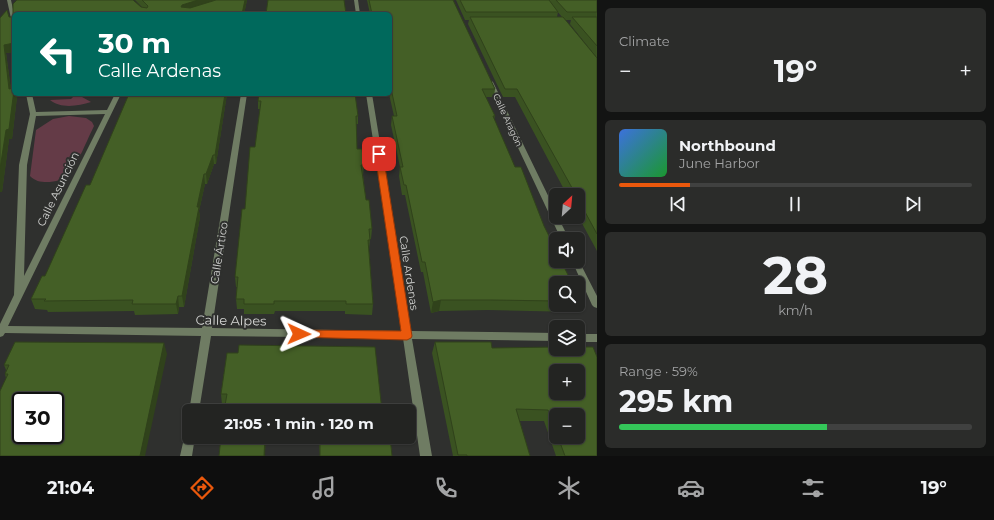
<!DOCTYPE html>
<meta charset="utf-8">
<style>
:root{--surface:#232422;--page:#2b2c2a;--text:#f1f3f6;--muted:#a3a4a5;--line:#404140;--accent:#ea580c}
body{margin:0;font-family:Montserrat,sans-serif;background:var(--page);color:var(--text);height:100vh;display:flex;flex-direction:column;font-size:15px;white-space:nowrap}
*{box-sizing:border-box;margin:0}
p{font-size:13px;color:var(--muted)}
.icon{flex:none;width:22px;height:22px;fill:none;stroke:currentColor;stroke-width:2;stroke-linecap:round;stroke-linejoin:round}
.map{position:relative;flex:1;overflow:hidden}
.details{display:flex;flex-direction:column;gap:8px;padding:8px;background:#131413;width:397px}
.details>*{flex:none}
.top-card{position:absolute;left:12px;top:12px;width:380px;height:84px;border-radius:6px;box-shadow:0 1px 3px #0004,0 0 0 1px var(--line);background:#00695c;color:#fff;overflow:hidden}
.needle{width:26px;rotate:26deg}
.fabs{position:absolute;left:549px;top:188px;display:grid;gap:8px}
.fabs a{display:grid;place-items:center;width:36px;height:36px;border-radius:6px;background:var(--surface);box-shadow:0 1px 3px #0004,0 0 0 1px var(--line);font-size:20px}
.speed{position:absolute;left:12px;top:392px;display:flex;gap:8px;font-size:20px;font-weight:700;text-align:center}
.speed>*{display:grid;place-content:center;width:52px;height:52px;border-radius:50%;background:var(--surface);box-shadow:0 1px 3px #0004,0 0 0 1px var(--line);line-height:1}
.speed .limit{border:2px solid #111;border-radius:6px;background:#fff;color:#111}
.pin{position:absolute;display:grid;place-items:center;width:34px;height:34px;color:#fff;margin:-17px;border-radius:8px;box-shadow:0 2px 6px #0006}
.me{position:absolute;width:44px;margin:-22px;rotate:91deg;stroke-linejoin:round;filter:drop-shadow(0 0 3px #0008)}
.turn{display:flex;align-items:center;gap:14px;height:84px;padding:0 20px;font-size:18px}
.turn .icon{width:52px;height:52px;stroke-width:2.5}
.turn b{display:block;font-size:28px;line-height:34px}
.big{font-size:30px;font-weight:700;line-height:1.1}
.details .widget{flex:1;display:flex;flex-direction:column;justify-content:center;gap:6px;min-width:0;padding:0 14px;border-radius:6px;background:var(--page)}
.details .dial{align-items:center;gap:0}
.dial b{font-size:52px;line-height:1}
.song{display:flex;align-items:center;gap:12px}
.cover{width:48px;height:48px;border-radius:6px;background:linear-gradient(135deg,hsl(220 70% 55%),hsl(130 70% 35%))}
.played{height:4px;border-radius:2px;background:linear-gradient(90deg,var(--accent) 20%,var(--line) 20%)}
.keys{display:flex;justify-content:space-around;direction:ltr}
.heat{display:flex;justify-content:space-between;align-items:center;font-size:22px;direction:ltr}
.charge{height:6px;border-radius:3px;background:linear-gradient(90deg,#34c759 59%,var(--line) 0)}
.trip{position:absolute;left:182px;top:404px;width:234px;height:40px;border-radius:6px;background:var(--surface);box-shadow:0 1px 3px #0004,0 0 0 1px var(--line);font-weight:700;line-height:40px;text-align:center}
.menu{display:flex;height:64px;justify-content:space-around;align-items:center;background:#0e0e0e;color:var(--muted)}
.menu .icon{width:28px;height:28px}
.menu .selected{color:var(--accent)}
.menu b{font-size:18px;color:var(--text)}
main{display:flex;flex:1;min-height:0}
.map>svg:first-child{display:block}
.green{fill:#643b47}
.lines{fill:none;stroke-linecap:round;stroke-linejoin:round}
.minor{fill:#6f7c63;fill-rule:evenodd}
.wall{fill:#3a5221;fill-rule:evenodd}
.shaded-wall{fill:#30421b}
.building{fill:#445f26;stroke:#30421b;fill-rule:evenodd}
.route{fill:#ea580c;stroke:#983908}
.labels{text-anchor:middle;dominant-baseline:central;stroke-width:4;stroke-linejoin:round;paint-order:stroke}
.far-street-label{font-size:9px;fill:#d4d5d3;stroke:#2f302e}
.street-label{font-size:11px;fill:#d4d5d3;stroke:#2f302e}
.near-street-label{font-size:13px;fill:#d4d5d3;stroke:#2f302e}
</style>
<main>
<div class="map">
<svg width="597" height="456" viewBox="0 0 597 456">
<rect width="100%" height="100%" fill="#2f302e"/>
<g class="green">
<path d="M 76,94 L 83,94 L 81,95 L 82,97 L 91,102 C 78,106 61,109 50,100 L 71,99 Z"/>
<path d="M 69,116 L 86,118 L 92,122 L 94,126 C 88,138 77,165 70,174 C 64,180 55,182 47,182 C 40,182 35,181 30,176 L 36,130 L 53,119 Z"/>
</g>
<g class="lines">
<g class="minor">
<polygon points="7,0 11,0 14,14 14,24 12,23"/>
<polygon points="354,0 358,0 360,14 356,14"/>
<polygon points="490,80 493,82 556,212 556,217 558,217 569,239 561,239 487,82"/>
<path d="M 26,94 L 32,94 L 36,112 L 107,110 L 115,94 L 121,94 L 8,326 L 202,328 L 241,94 L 247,94 L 212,328 L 402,331 L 366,94 L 372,94 L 411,331 L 556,333 L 556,341 L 412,339 L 432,456 L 420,456 L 403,338 L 211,336 L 199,411 L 189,412 L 201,336 L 5,333 L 3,336 L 0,337 L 0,324 L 14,295 L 19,165 L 30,114 ZM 105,114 L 24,276 L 27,165 L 36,116 Z"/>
<polygon points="578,259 597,296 597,308 594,307 592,305 572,261 578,261"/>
<rect x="578" y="334" width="19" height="8"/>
<polygon points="189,432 189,437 195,437 192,456 180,456 185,434"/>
</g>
</g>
<g class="wall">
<polygon points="17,0 133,0 141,7 143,8 135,0 247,0 244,14 14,14 14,52 6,53 11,89 14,88 14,94 16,94 17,97 12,139 9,139 2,192 0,192 0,194 0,18 7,10 9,17 13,17 13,4"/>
<polygon points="367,0 453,0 495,89 494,97 486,97 495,116 494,119 556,283 556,305 578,305 578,296 580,301 576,312 488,310 439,311 431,313 423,272 421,272 405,195 402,195 399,176 400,167 391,125 392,116 394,116 389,94 390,94 390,14 370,14"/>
<path d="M 456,0 L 597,0 L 597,58 L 570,24 L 571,20 L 565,20 L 597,58 L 597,251 L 578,216 L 578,195 L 567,195 L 515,97 L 503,97 L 468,24 L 469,20 L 465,20 ZM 552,5 L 562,17 L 557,17 L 558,12 Z"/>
<polygon points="129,94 227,94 216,164 214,164 207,184 205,184 199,211 200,217 184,307 179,307 178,314 135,315 134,311 48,312 47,310 35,309 31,299 45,276 90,185"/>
<polygon points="259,94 358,116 358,124 356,124 357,149 364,165 363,175 366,200 372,229 371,239 370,239 369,250 373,304 372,315 345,314 345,311 275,311 274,314 244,314 244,309 237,309 236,299 237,287 236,287 235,277 245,209 255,147 260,109 258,109 258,101"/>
<path d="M 435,342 L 492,348 L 597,456 L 556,456 L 544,421 L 519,421 L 530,456 L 453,456 L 432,353 ZM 556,415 L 578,437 L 556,437 Z"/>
<polygon points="227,353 382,411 224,411 225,405 222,405 221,394"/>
<polygon points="167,354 6,378 5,374 6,370 4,365"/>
<polygon points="310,437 390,437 392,456 320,456 319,441 310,440"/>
</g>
<g class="shaded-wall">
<polygon points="198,0 224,0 183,13 181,7 182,5"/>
<polygon points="245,0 247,0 244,14 242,14"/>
<polygon points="14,43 14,52 6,53 12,98 9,89 4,45"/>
<polygon points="14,90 14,94 16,94 17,97 12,139 9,139 2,192 0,192 0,194 0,169 6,130"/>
<polygon points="225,94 227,94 216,164 215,155"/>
<polygon points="213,155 214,164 207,184 206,174"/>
<polygon points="204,174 205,184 199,211 200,217 184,307 182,296 197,207"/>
<polygon points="178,296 179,307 178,314 176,304"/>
<polygon points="441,300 439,311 431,313 433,302"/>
<polygon points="164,343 167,354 145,456 140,456"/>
<polygon points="265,437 266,437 265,456 264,456"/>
</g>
<g class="building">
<polygon points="17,0 133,0 141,7 147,8 148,6 142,0 198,0 182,5 181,7 190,8 216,0 245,0 242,14 14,14 14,43 4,45 9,89 14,88 14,90 9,129 6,130 0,169 0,18 7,10 9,17 13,17 13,4"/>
<polygon points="268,0 344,0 346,14 266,14"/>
<polygon points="369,0 453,0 495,89 482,89 495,116 493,116 515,167 521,167 544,226 556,250 556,261 561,261 572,283 556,283 556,301 491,300 441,300 433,302 425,262 422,262 406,185 404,185 400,167 403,167 392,116 397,116 390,84 390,14 372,14"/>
<polygon points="460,0 549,0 558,12 466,12"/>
<polygon points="556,0 597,0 597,12 567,12"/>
<polygon points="470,17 563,17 597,58 597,234 578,199 578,195 576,195 517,89 505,89"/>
<polygon points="572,17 597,17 597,46"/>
<polygon points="129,94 225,94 215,155 213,155 206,174 204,174 197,207 199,207 182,296 178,296 176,304 132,304 133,300 44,301 46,299 31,299 42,276 45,276 86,185 90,185"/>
<polygon points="259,94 355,94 358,116 356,116 357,149 362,149 364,165 361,165 366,200 369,200 372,229 369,229 370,240 368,240 373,304 346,304 346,301 274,301 274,304 244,304 244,299 236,299 238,277 235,277 242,209 245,209 250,147 255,147 261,101 258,101"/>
<polygon points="578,296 580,301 578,301"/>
<path d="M 15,342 L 164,343 L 140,456 L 0,456 L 0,391 L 8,374 L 5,374 L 9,365 L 4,365 ZM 21,401 L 55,401 L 55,435 L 21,435 Z"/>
<path d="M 435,342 L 491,342 L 492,348 L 556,347 L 556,349 L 578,349 L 578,347 L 593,347 L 597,357 L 597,456 L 565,456 L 558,437 L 578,437 L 578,415 L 556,415 L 556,432 L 548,410 L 516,409 L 530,456 L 467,456 L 467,455 L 458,455 ZM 556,371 L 578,371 L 578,393 L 556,393 Z"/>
<polygon points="239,345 375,347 382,411 310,411 310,410 267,409 266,411 224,411 227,394 221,394 227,353 238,353"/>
<polygon points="221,437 265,437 264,456 219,456"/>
<polygon points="320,437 390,437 392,456 320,456"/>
</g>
<polygon class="route" points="379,152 383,154 412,336 411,338 407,340 295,337 293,334 295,331 299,330 401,331 375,154"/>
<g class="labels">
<g class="far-street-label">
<text transform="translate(508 120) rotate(65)">Calle Aragón</text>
</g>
<g class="street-label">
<text transform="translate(58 189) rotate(-64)">Calle Asunción</text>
<text transform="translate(219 253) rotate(-81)">Calle Ártico</text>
<text transform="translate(409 273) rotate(81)">Calle Ardenas</text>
</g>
<g class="near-street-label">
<text transform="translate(231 320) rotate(1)">Calle Alpes</text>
</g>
</g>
</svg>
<div class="fabs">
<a><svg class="needle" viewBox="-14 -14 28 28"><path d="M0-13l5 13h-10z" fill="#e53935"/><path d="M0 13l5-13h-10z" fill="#a3a4a5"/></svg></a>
<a><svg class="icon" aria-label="sound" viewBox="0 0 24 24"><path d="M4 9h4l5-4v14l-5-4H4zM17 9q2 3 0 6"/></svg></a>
<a><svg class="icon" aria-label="search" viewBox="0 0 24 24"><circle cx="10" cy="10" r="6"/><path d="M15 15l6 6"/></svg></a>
<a><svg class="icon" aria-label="layers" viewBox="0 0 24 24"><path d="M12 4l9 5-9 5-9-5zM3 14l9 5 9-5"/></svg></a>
<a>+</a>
<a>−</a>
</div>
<div class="speed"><div class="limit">30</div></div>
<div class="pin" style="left:379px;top:154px;background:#d93025"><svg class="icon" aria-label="arrive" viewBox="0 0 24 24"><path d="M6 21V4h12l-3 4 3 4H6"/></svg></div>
<svg class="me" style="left:299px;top:334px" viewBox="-20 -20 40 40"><path d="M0-17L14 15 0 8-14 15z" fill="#ea580c" stroke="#fff" stroke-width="4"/></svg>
<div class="trip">21:05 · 1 min · 120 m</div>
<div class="top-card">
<div class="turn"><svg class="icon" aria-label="left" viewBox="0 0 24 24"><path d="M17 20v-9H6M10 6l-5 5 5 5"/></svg><div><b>30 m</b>Calle Ardenas</div></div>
</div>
</div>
<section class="details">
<div class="widget"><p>Climate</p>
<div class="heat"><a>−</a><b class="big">19°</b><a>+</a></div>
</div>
<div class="widget">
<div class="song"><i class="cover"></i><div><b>Northbound</b><p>June Harbor</p></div></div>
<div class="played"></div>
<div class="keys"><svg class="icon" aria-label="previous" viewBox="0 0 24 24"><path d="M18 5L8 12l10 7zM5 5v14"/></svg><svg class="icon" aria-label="pause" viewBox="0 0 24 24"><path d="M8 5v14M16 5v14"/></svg><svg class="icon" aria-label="next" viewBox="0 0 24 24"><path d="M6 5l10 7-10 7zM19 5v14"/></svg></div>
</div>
<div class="widget dial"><b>28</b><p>km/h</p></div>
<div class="widget"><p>Range · 59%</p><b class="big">295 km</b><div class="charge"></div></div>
</section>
</main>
<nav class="menu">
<b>21:04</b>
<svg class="icon selected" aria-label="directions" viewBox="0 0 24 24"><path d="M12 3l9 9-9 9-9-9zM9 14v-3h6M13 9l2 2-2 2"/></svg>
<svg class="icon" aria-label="music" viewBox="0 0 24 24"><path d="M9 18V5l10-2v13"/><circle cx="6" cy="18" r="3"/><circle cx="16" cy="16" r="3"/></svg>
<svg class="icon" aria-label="phone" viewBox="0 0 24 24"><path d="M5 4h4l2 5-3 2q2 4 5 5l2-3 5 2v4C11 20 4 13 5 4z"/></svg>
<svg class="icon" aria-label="climate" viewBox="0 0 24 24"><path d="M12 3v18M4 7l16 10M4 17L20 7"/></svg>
<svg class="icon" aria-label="car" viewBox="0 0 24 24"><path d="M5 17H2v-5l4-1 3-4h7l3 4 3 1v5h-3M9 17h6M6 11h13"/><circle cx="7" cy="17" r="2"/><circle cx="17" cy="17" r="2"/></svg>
<svg class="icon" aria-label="filters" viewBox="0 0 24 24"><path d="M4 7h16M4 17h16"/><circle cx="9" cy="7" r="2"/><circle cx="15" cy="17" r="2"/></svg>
<b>19°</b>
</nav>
